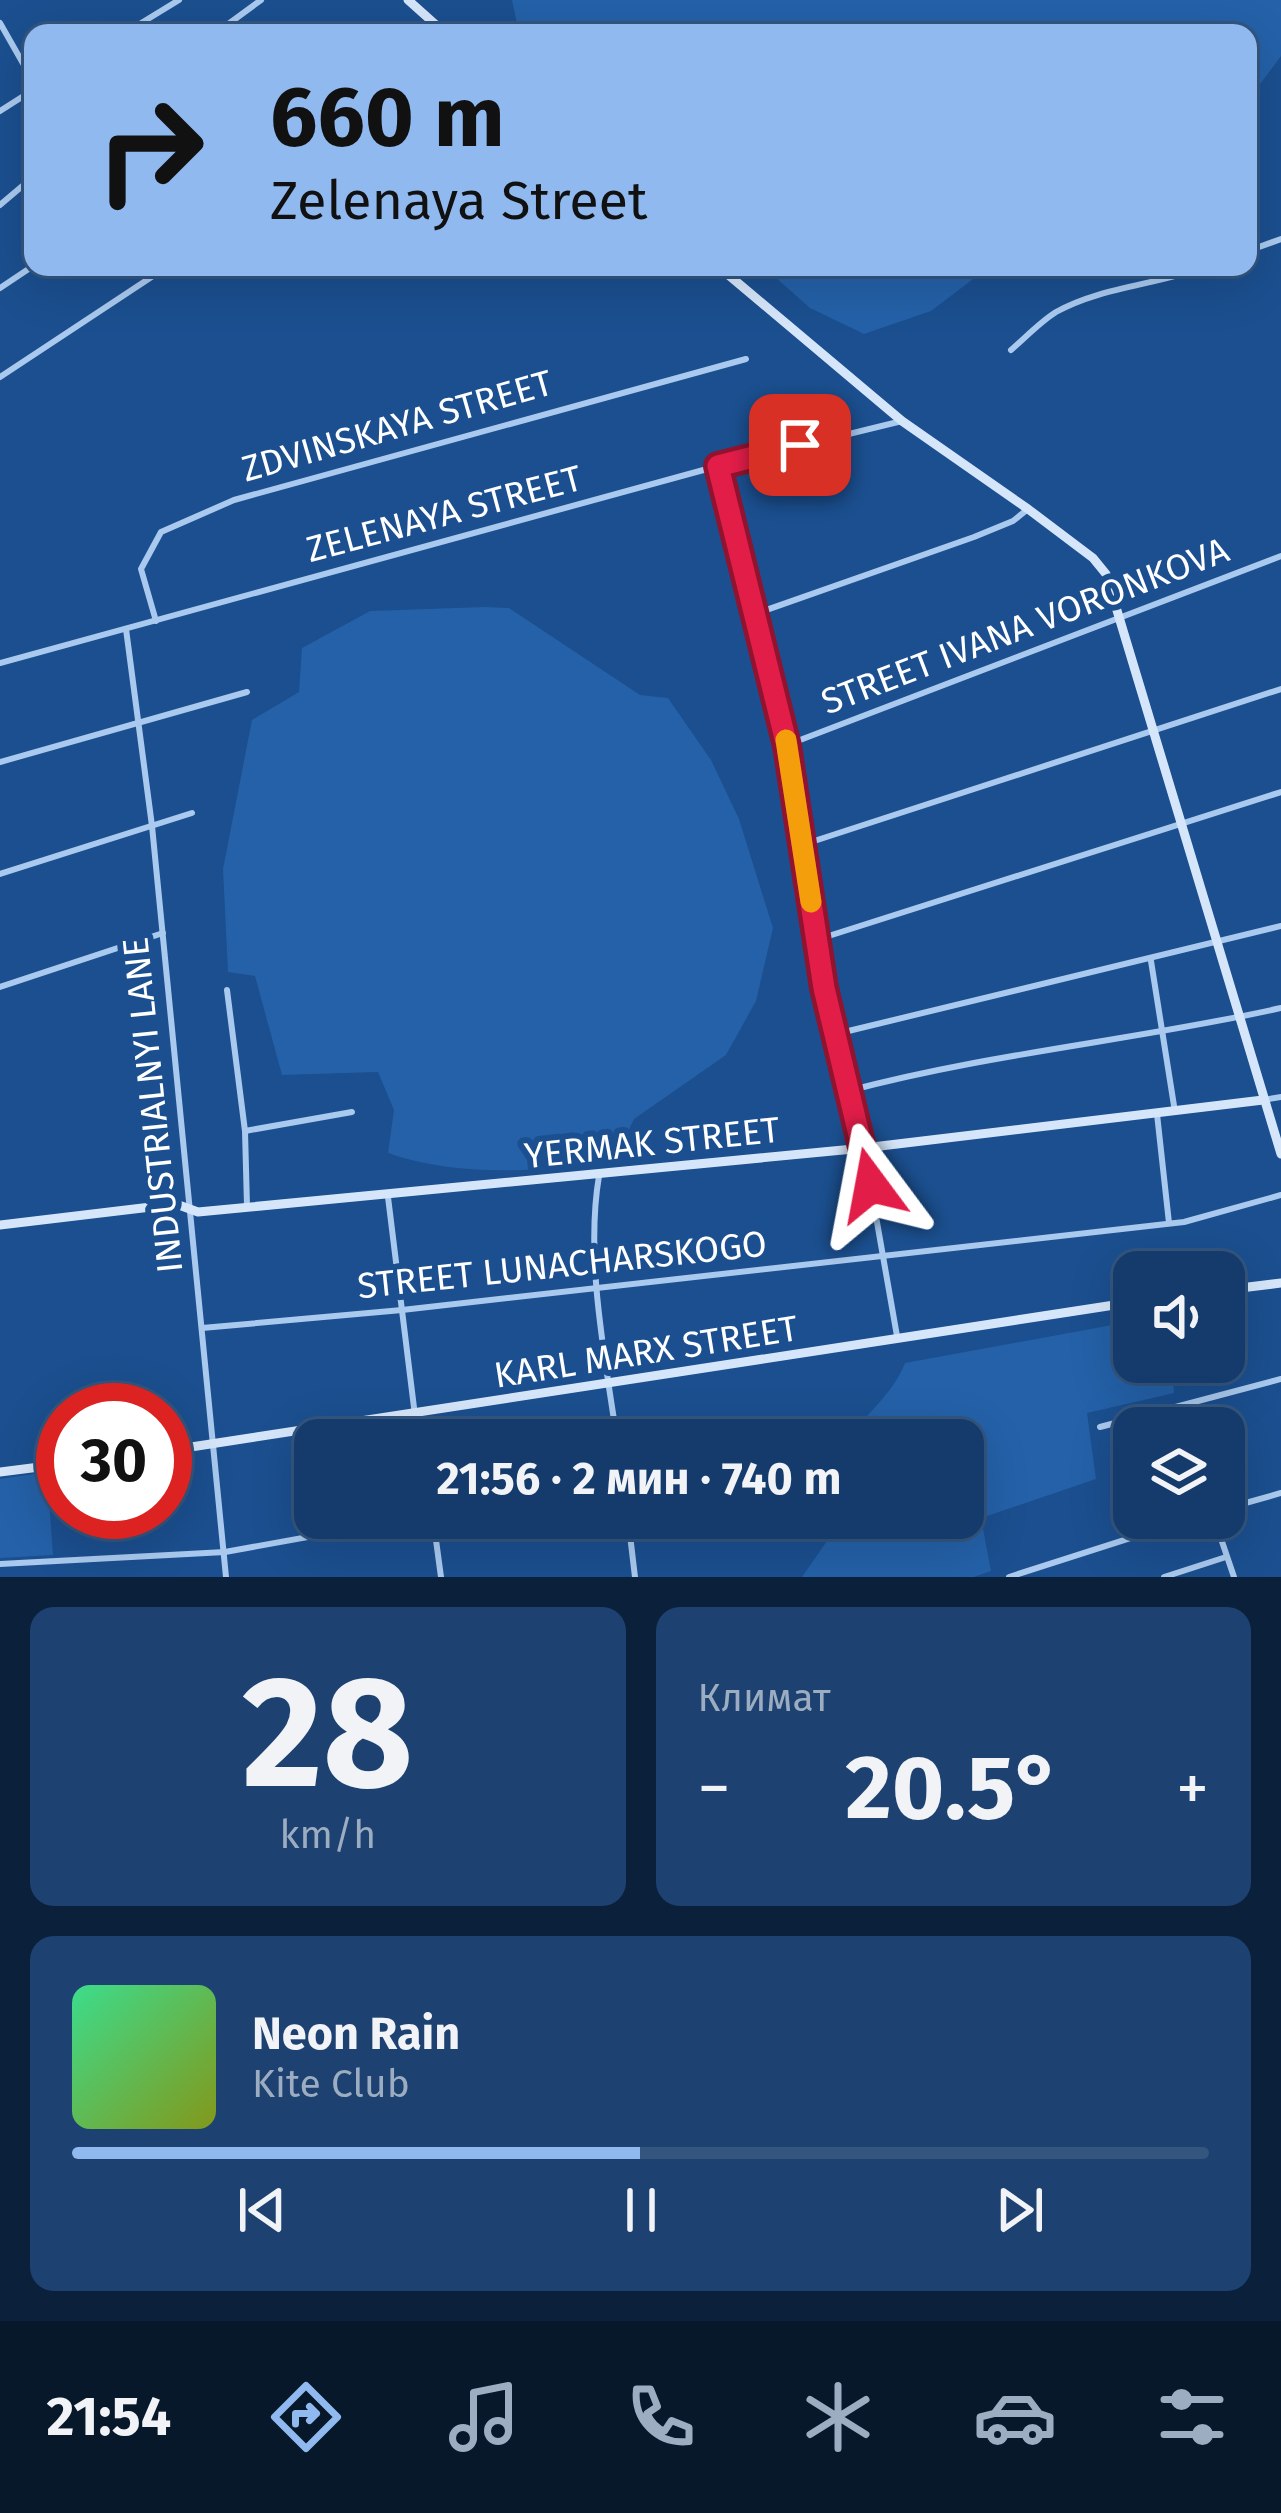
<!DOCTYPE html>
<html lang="ru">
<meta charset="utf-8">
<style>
:root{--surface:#143b6b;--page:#1d4271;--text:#f1f3f6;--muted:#9dadc1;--line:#33557e;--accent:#90b9f0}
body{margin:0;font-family:"Fira Sans",sans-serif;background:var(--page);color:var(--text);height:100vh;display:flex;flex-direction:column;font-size:45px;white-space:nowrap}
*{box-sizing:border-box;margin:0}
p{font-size:39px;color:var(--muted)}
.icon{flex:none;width:66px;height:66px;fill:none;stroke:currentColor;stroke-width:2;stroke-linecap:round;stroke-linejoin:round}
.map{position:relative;height:1577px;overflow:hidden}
.sheet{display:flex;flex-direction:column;gap:30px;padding:30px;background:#0b203b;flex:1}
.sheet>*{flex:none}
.hud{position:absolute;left:24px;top:24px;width:1233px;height:252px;border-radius:24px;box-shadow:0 12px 48px #0002,0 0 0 3px var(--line);background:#90b9f0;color:#111;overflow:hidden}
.buttons{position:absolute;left:1113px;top:1251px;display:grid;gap:24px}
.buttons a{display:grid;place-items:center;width:132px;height:132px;border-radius:24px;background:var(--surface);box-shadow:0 12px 48px #0002,0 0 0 3px var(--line);font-size:60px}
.speed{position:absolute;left:36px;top:1383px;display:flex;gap:24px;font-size:60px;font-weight:700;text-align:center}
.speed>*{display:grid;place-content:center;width:156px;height:156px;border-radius:50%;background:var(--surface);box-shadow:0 12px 48px #0002,0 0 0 3px var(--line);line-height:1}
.speed .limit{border:18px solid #d22;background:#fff;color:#111}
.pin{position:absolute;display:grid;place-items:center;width:102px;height:102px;color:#fff;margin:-51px;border-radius:24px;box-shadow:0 6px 18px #0006}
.me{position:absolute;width:132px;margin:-66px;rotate:347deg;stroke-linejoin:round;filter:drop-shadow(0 0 9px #0008)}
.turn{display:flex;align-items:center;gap:42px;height:252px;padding:0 48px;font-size:54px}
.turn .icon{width:156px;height:156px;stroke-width:2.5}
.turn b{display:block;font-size:84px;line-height:102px}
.big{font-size:90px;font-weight:700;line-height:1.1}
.sheet .widget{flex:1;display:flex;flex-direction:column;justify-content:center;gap:18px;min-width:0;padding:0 42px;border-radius:24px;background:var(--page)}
.sheet .dial{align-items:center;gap:0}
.dial b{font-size:156px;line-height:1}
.song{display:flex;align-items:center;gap:36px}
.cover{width:144px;height:144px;border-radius:18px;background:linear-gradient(135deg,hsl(150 70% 55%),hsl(70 70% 35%))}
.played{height:12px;border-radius:6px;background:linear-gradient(90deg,var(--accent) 50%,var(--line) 50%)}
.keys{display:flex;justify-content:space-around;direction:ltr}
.heat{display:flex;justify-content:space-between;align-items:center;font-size:66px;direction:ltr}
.sheet .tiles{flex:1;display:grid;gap:30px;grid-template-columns:1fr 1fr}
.widget:last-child{grid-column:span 2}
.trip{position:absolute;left:294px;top:1419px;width:690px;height:120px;border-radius:24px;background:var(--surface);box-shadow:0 12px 48px #0002,0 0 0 3px var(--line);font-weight:700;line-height:120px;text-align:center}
.dock{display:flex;height:192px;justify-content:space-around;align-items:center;background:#08182b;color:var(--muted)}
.dock .icon{width:84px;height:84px}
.dock .selected{color:var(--accent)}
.dock b{font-size:54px;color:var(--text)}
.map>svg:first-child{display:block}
.green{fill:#2461a8}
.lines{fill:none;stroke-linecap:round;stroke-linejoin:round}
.street{stroke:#a9c9ee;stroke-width:6}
.secondary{stroke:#d6e6fa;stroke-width:9}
.route-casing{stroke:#92132f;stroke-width:30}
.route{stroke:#e11d48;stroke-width:21}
.slow{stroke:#f59e0b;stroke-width:21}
.labels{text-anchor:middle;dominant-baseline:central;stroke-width:12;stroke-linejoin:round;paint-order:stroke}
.street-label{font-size:36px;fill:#fff;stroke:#1b4f8f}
</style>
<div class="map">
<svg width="1281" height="1577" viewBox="0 0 1281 1577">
<rect width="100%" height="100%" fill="#1b4f8f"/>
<g class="green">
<polygon points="512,0 1281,0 1281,56 1248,100 1248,33 519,33"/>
<polygon points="764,267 981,267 981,273 931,311 864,334 810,308"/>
<path d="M 484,607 L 509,608 L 640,695 L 668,698 L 711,760 L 739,819 L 773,928 L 756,1001 L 726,1055 L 634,1119 L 613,1162 C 545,1172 454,1177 388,1153 L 394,1110 L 378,1072 L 282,1075 L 255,976 L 228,972 L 223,869 L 252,720 L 299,692 L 302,648 L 370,611 Z"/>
<path d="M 1134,1321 L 1134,1362 L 1172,1362 L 1174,1393 L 1087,1413 L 1096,1479 L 981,1518 L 991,1571 L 974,1577 L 802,1577 L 843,1518 L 963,1518 L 963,1440 L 848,1440 C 867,1412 893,1394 905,1363 Z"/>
<polygon points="47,1472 53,1555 0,1558 0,1479"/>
</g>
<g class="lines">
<g class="street">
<polyline points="0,23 33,81"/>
<polyline points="125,33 179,0"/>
<polyline points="216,33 261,0"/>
<polyline points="0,111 33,90"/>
<polyline points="0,205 33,177"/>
<polyline points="1248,251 1281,239"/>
<polyline points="0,288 33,266"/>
<path d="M 1011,350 C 1025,338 1040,322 1056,312 C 1101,287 1156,285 1205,267"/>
<polyline points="0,377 153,276 173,267"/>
<polyline points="718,466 787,745 824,988 864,1148 897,1336"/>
<polyline points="752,615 974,537 1013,521 1028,509"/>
<polyline points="156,621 141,569 161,532 234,500 746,359"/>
<polyline points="126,629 152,826 226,1577"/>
<polyline points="0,663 718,466 902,421"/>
<polyline points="787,745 1281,556"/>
<polyline points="0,762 247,692"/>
<polyline points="805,844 1281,689"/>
<polyline points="0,874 192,813"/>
<polyline points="816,940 1281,792"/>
<polyline points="1151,961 1175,1112"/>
<polyline points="0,987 163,933"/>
<polyline points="227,990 245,1131 247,1206"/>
<polyline points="836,1034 1281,926"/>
<path d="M 848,1091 C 990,1053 1138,1040 1281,1008"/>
<polyline points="1263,1100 1281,1097"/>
<polyline points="1157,1114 1169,1223"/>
<polyline points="245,1131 352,1112"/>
<path d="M 599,1176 C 585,1258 605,1357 617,1440"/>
<polyline points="388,1197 418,1440"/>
<polyline points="202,1328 402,1310 1184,1222 1281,1195"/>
<polyline points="1184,1405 1190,1428"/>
<polyline points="1100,1427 1281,1379"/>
<polyline points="1224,1509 1281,1493"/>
<polyline points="433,1518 441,1577"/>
<polyline points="628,1518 635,1577"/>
<polyline points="1214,1518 1234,1577"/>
<polyline points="0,1564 225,1552 413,1518"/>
<polyline points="1009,1577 1193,1518"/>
<polyline points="1164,1577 1226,1557"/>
</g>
<g class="secondary">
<polyline points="408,0 445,33"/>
<polyline points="719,267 902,421 1028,509 1093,558 1106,574 1281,1154"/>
<polyline points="0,1225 176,1204 198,1212 864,1148 1263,1100"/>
<polyline points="1224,1290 1281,1283"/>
<polyline points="165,1451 1134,1302"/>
<polyline points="0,1472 63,1464"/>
</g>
</g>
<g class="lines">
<g class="route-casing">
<polyline id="route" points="800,445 718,466 787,746 824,988 871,1185"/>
</g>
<use href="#route" class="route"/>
<polyline class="slow" points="786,740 811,902"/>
</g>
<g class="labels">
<g class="street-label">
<text transform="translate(397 426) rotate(-16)">ZDVINSKAYA STREET</text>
<text transform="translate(444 514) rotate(-15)">ZELENAYA STREET</text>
<text transform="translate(1025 626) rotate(-21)">STREET IVANA VORONKOVA</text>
<text transform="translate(153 1105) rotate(-96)">INDUSTRIALNYI LANE</text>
<text transform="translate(652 1143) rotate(-6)">YERMAK STREET</text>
<text transform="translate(562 1265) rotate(-6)">STREET LUNACHARSKOGO</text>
<text transform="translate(646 1352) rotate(-9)">KARL MARX STREET</text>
</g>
</g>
</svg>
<div class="buttons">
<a><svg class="icon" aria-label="sound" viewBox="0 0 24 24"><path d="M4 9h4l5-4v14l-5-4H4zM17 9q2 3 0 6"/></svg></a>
<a><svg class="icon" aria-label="layers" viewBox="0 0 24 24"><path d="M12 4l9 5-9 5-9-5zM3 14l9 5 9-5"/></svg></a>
</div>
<div class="speed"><div class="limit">30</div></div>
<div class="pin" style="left:800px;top:445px;background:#d93025"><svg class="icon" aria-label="arrive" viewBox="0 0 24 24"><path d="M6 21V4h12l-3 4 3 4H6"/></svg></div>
<svg class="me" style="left:871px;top:1185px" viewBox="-20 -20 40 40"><path d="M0-17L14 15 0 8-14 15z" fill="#e11d48" stroke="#fff" stroke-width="4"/></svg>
<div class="trip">21:56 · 2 мин · 740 m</div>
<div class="hud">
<div class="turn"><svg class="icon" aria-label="right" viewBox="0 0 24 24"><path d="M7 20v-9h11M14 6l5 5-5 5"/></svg><div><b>660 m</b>Zelenaya Street</div></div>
</div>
</div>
<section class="sheet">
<div class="tiles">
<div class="widget dial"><b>28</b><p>km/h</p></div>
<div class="widget"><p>Климат</p>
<div class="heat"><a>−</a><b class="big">20.5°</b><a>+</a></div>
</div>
<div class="widget">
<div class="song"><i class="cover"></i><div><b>Neon Rain</b><p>Kite Club</p></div></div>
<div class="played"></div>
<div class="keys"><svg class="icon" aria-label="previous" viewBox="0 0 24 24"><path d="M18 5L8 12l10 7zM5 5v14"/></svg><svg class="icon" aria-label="pause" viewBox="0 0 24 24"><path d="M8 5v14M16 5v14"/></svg><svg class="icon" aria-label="next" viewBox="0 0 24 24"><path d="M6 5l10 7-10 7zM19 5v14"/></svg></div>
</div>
</div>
</section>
<nav class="dock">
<b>21:54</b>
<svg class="icon selected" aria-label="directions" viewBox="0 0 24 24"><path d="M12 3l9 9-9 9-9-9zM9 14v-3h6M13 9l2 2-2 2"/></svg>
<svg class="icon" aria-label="music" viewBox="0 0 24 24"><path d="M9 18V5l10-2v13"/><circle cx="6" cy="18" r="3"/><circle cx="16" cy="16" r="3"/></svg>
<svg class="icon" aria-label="phone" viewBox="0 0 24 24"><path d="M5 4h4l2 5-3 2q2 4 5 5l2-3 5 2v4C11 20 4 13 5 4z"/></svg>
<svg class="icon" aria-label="climate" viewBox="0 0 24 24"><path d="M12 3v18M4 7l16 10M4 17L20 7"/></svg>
<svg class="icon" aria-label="car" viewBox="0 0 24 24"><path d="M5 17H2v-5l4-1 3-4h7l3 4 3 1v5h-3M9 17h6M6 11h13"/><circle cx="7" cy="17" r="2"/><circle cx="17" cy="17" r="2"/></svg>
<svg class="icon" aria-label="filters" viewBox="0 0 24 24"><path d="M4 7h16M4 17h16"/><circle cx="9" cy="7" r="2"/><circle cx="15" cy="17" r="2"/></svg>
</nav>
